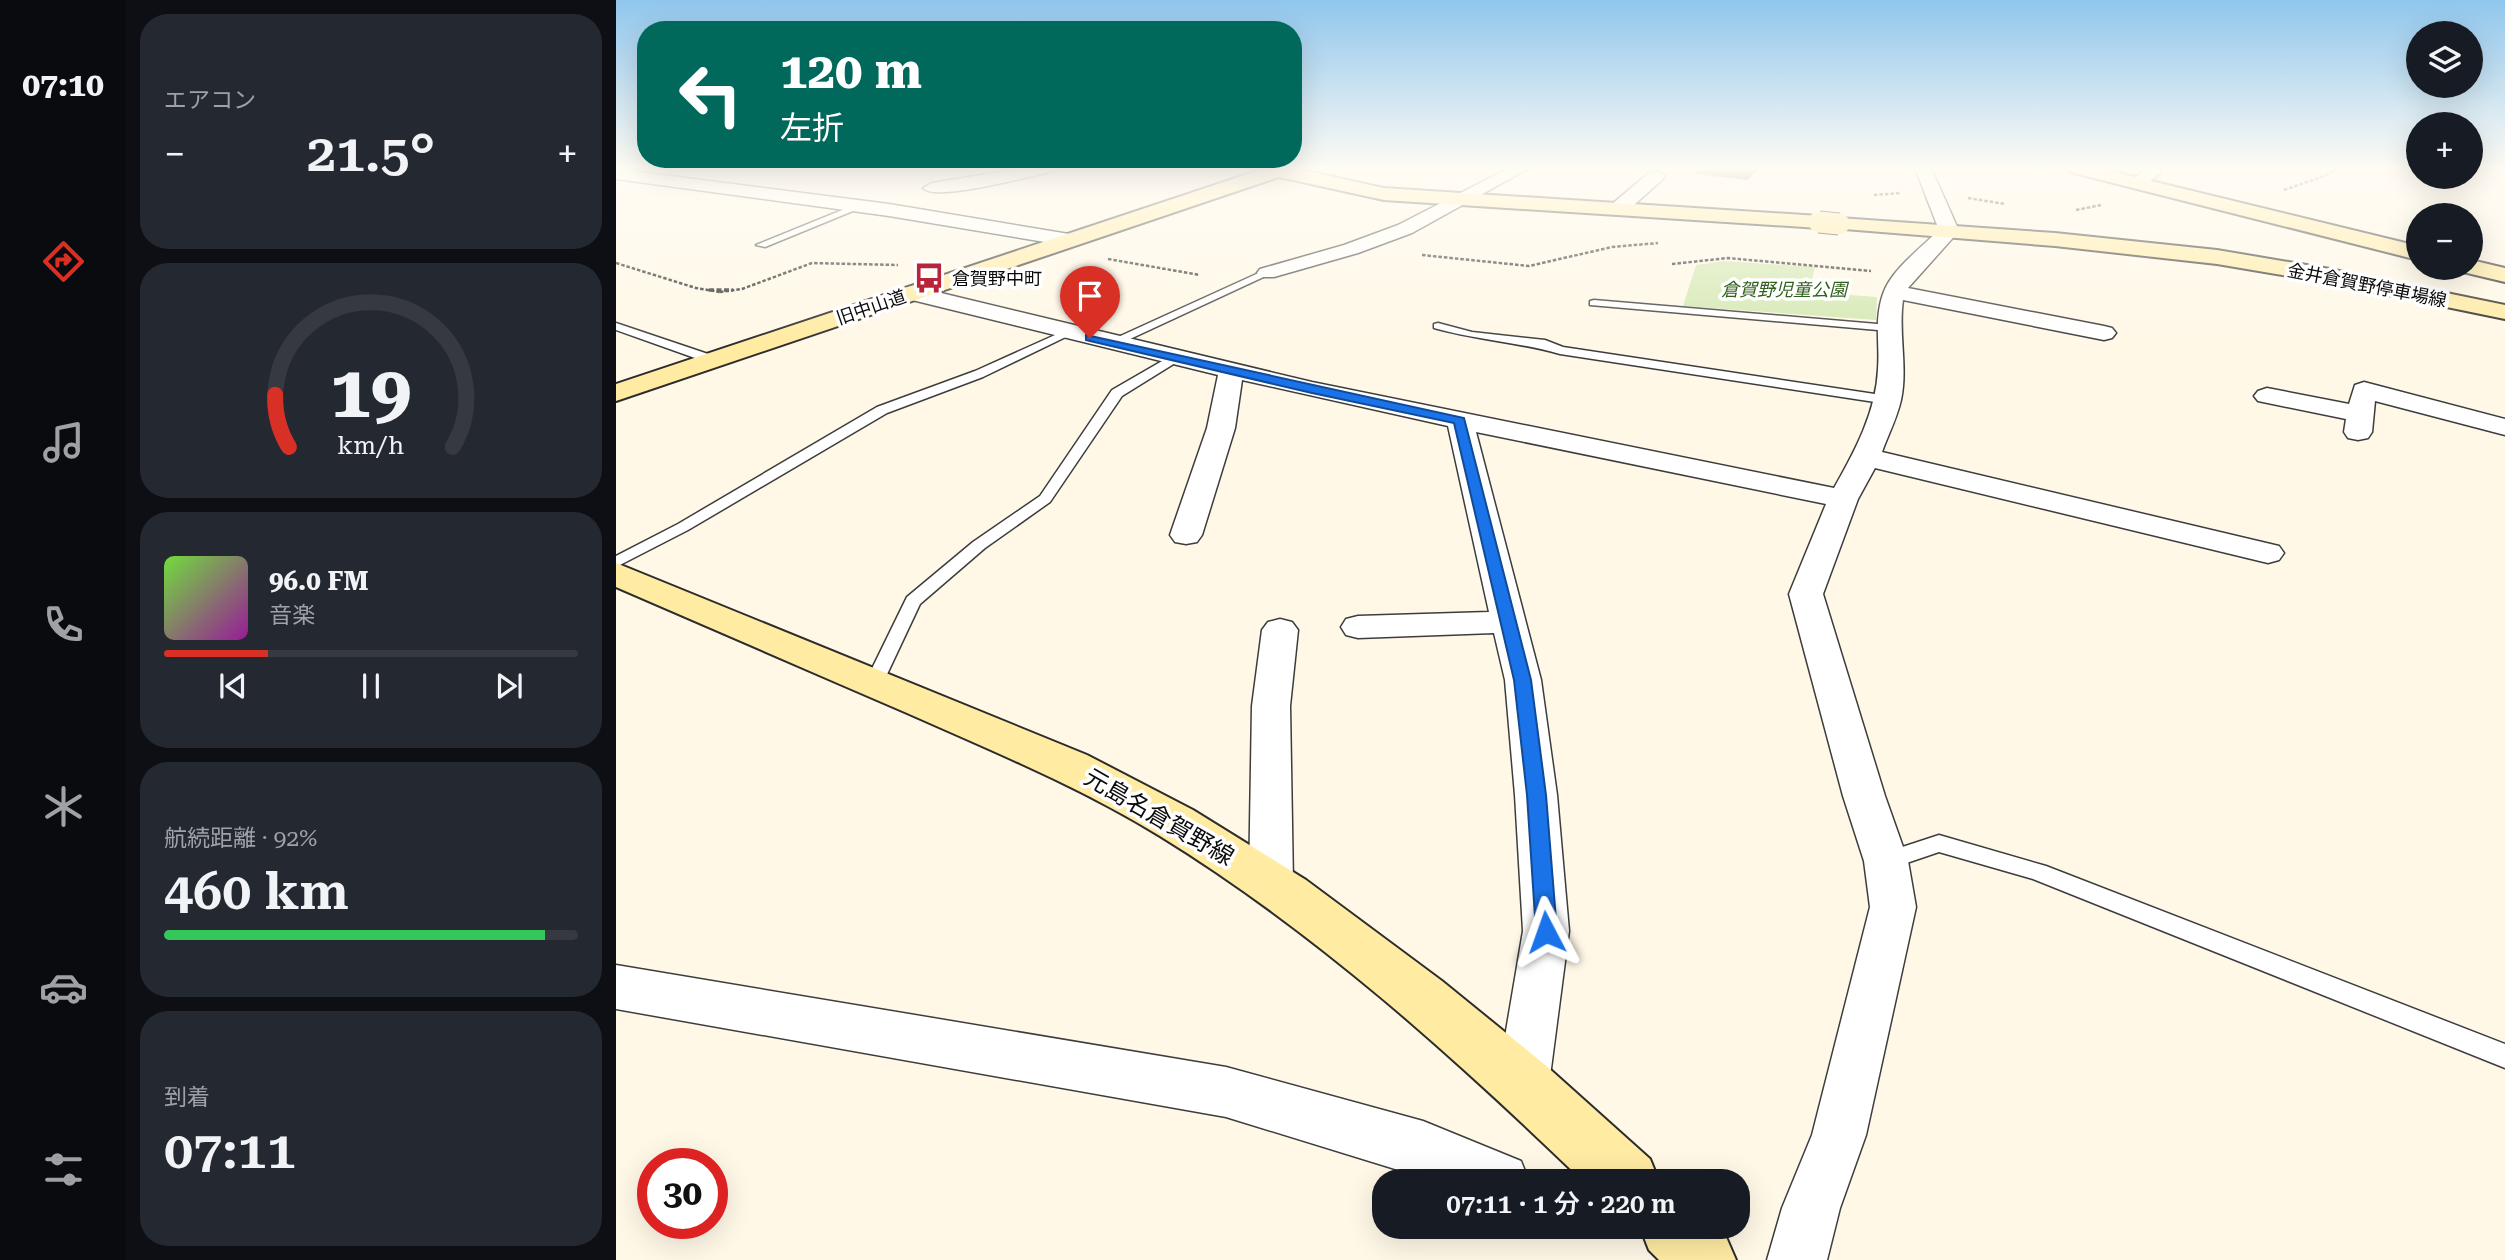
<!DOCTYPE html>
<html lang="ja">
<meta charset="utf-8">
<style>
:root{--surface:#171b24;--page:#242831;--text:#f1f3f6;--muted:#9ea1a6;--line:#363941;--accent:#d93025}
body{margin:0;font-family:"Roboto Serif","Noto Sans JP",serif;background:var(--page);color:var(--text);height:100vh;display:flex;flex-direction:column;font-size:26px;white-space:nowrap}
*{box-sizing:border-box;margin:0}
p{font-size:23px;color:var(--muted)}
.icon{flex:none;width:38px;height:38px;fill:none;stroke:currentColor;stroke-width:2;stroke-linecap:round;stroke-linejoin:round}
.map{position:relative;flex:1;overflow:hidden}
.panel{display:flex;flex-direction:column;gap:14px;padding:14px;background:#0d0f14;width:490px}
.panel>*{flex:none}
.guide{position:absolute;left:21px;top:21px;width:665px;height:147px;border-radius:28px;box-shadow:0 7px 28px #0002;background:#00695c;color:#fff;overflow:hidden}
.buttons{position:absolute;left:1790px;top:21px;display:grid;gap:14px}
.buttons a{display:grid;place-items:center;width:77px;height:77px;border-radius:50%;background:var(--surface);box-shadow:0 7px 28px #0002;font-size:35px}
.speed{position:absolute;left:21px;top:1148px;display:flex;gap:14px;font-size:35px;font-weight:700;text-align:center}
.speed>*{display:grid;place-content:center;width:91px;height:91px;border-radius:50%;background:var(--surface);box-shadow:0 7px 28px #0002;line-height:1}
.speed .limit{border:10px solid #d22;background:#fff;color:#111}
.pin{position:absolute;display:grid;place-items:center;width:60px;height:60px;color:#fff;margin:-72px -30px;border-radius:50% 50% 50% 0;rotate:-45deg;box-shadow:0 0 7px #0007}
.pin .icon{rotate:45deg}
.me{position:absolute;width:77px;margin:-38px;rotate:356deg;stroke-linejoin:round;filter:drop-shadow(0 0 5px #0008)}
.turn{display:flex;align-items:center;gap:24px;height:147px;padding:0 28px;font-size:32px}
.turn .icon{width:91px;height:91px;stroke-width:2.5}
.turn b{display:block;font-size:49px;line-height:60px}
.big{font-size:52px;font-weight:600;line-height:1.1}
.panel .widget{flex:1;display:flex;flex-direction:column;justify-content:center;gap:10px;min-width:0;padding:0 24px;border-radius:28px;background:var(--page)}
.panel .dial{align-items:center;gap:0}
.dial svg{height:182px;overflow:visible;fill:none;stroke:var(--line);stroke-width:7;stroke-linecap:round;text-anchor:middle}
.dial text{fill:var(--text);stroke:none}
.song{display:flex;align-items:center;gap:21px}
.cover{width:84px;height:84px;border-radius:10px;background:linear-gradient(135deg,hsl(100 70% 55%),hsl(300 70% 35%))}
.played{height:7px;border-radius:4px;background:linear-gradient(90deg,var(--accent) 25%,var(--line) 25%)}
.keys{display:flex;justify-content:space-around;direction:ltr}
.heat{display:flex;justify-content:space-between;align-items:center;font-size:38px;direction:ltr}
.charge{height:10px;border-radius:5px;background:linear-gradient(90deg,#34c759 92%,var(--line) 0)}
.trip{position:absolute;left:756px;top:1169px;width:378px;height:70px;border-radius:28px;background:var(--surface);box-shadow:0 7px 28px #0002;font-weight:600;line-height:70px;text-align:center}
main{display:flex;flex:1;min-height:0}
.dock{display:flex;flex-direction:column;width:126px;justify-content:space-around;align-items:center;background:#090b0e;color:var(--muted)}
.dock .icon{width:49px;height:49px}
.dock .current{color:var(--accent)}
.dock b{font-size:32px;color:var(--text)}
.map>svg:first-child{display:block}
.green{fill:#d3e8b2}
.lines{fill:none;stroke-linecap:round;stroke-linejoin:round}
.service-casing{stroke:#3d3d3d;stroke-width:3}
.minor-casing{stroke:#3d3d3d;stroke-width:3}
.secondary-casing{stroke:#2c2c2c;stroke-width:4}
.path-far1{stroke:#2c2c2c;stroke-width:2.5;stroke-dasharray:3.5 2;stroke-linecap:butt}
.path{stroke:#2c2c2c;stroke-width:3.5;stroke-dasharray:5 2.5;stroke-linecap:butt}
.service{fill:#fff;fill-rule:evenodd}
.minor{fill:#fff;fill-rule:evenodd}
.secondary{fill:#ffeba2;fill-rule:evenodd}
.secondary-bridge-casing{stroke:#2c2c2c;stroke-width:23;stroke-linecap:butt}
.secondary-bridge{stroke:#ffeba2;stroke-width:21}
.wall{fill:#47403c}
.shaded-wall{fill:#393431}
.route{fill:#1a73e8;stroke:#114b97;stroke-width:2}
.labels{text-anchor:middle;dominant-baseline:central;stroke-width:7;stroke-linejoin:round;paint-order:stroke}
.far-poi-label{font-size:18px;fill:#0a0a0a;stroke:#fff;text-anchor:start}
.far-street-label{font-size:18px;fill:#0a0a0a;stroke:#fff}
.far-park-label{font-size:18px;font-style:italic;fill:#31601c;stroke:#fff}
.near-street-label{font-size:24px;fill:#0a0a0a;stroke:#fff}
</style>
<main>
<nav class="dock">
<b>07:10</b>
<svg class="icon current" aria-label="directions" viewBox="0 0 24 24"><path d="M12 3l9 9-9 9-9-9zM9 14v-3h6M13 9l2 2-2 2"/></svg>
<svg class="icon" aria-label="music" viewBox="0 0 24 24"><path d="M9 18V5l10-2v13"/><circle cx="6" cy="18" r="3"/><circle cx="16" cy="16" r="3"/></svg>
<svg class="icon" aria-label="phone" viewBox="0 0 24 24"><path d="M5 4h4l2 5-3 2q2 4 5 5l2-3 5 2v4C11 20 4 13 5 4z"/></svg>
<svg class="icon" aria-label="climate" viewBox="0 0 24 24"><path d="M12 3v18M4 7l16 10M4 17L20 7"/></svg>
<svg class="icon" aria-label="car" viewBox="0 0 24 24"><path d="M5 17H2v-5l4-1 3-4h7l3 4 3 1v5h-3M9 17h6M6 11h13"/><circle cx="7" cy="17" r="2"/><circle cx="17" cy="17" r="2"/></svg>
<svg class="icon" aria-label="filters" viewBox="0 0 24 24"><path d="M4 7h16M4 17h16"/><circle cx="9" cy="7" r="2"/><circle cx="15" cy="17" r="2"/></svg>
</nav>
<section class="panel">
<div class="widget"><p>エアコン</p>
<div class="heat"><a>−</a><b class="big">21.5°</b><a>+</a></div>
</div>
<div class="widget dial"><svg viewBox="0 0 100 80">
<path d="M14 69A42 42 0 1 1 86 69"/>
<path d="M14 69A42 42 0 0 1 8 46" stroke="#d93025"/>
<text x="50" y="56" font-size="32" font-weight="700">19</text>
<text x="50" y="72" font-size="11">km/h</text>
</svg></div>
<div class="widget">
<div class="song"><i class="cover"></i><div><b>96.0 FM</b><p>音楽</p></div></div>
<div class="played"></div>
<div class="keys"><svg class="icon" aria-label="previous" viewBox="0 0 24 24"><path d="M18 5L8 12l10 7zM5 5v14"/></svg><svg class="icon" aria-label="pause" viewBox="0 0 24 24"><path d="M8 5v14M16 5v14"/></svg><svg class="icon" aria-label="next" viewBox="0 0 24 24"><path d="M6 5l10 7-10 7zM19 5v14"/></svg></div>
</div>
<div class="widget"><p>航続距離 · 92%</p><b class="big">460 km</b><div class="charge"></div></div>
<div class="widget"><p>到着</p><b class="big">07:11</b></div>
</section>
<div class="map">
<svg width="1889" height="1260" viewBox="0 0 1889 1260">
<rect width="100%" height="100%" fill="#fff8e7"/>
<polygon class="green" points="1108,261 1199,267 1193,292 1261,297 1260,320 1067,306 1080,265"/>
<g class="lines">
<g class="service-casing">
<g id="service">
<polygon points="241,204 249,206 149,247 140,245"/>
<polygon points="647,271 656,273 499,346 489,343"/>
<polygon points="978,300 1273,325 1279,328 1273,331 974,305 974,301"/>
<polygon points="0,323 101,357 103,360 93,363 0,330"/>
<path d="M 822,323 L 856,332 L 929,340 L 947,347 L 1272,396 L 1278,400 L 1272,404 L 944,354 C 903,342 860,340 818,328 L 818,324 Z"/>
<polygon points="448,331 458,333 367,377 271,413 72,530 0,567 0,556 62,524 261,407 359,371"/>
<polygon points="560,353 564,354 564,360 506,396 434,502 369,548 304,604 265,687 251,687 249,683 291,597 357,542 424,496 496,390"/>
<polygon points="1323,835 1430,866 1889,1044 1889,1068 1417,879 1323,852 1270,870 1262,867 1259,861 1262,855"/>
</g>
</g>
<g class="minor-casing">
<g id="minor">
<path d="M 408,168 L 439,168 L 431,173 C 410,177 319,202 307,188 L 316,183 Z"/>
<polygon points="893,168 913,168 796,233 742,253 658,277 644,277 641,273 644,269 728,245 782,225"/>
<path d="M 1299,168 L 1315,168 L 1343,231 L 1292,288 L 1488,326 L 1496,328 L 1500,333 L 1496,338 L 1488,340 L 1287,300 C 1282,333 1292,367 1285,400 C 1281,418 1272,435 1266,452 L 1663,546 L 1668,553 L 1663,560 L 1652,563 L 1259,468 L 1242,499 L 1207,594 L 1269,796 L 1292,861 L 1300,907 L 1250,1135 L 1224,1208 L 1211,1260 L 1151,1260 L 1166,1208 L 1196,1135 L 1254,907 L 1248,861 L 1227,796 L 1173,594 L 1210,504 L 860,432 L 925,680 L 941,795 L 953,931 L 933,1084 L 926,1102 L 907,1109 L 888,1102 L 881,1084 L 907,931 L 899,795 L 889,680 L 878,633 L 742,638 L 730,635 L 725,627 L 730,619 L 742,616 L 873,612 L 832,426 L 626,380 L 619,428 L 586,535 L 581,542 L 570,544 L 559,542 L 554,535 L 591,428 L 602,375 L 288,298 L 285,293 L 288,288 L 296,286 L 696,382 L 1218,488 C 1239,451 1260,412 1262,369 C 1264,343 1258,320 1267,294 C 1275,270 1305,248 1323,230 Z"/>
<polygon points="1528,168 1544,168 1545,173 1527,186 1515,186 1512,182 1528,171"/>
<polygon points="0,169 273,204 453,234 463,240 453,246 273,216 0,179"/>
<polygon points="1040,171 1049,176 1046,180 1009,213 995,213 993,209 995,205 1034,172"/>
<polygon points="1748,382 1889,419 1889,435 1759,401 1756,432 1752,438 1742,440 1732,438 1728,432 1730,419 1642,401 1638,396 1642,391 1651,388 1733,404 1739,385"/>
<polygon points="664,619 676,622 682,630 674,706 677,883 671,896 655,901 639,896 633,883 636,706 646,630 652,622"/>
<polygon points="0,965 610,1067 807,1121 905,1161 913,1181 818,1181 610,1117 0,1009"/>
</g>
</g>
<g class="secondary-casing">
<g id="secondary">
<path d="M 643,168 C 681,165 727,180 768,188 L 1203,216 L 1210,218 L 1213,222 L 1210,226 L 1203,228 L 768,200 L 663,177 L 0,401 L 0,384 L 644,170 Z"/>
<polygon points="1452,168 1482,168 1802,246 1802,260 1454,172"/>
<polygon points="1223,218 1439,233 1601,250 1714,269 1889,305 1889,319 1714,283 1601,264 1439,246 1216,228 1213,224 1216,220"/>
<polygon points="1855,260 1889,268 1889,282 1847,272 1844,268 1855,268"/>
<path d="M 0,563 L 471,755 L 577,810 L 690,880 L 826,981 L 928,1064 L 1034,1159 L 1043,1181 L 967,1181 C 836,1055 700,932 544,836 C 464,787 377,751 291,713 C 194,671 97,629 0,587 Z"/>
<polygon points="1024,1227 1101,1227 1110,1237 1120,1260 1043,1260 1033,1250"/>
</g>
</g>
<g class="path-far1">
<polyline points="1668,190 1711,175 1722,168"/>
<polyline points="1258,195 1284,193"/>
<polyline points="1352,198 1389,204"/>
<polyline points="1460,210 1485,205"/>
<polyline points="806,255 913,266 996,247 1042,243"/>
<polyline points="492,259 584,275"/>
<polyline points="0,263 80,288 104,292"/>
<polyline points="1056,264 1112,258 1255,271"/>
<polyline points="104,292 126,289 196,263 282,265"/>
</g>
<polyline class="path" points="93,290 117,290"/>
<use href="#service" class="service"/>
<use href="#minor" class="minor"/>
<use href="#secondary" class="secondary"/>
<g class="secondary-bridge-casing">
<polyline id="secondary-bridge" points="1203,222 1223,224"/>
</g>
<use href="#secondary-bridge" class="secondary-bridge"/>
</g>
<polygon class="wall" points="1081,168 1144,168 1131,180 1080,174"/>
<polygon class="shaded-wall" points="1132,168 1144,168 1131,180"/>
<linearGradient id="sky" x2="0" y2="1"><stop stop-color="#90c6ed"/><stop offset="0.49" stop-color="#fffcf4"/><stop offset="1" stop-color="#fffcf4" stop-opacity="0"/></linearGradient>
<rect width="1889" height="344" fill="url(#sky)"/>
<polygon class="route" points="470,335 848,418 915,680 930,795 941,932 938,938 930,941 923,938 920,932 911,795 898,680 838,423 696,393 474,341 470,340"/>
<defs>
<g id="bus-bare" transform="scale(2.415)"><path d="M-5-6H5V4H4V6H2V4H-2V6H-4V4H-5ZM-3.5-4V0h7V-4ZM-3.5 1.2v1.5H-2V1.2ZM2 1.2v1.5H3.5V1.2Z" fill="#b82439" stroke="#fff" stroke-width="2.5" paint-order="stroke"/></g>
</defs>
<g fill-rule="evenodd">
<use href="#bus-bare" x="313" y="278"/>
</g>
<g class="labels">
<g class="far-poi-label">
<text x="336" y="278">倉賀野中町</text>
</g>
<g class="far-street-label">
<text transform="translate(1751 285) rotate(11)">金井倉賀野停車場線</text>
<text transform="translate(255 307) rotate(-19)">旧中山道</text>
</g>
<g class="far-park-label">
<text x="1168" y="289">倉賀野児童公園</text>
</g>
<g class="near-street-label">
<text transform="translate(543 817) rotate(30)">元島名倉賀野線</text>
</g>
</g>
</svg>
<div class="buttons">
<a><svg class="icon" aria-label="layers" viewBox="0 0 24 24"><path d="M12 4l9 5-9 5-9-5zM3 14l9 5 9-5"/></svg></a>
<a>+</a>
<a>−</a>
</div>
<div class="speed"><div class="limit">30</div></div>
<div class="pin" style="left:474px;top:338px;background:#d93025"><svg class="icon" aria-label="arrive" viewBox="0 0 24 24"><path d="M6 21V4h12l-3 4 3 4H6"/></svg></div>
<svg class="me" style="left:930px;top:932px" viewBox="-20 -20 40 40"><path d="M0-17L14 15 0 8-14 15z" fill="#1a73e8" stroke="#fff" stroke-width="4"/></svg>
<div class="trip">07:11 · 1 分 · 220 m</div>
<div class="guide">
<div class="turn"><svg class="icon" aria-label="left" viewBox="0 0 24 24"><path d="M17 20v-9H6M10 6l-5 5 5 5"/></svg><div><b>120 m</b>左折</div></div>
</div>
</div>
</main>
